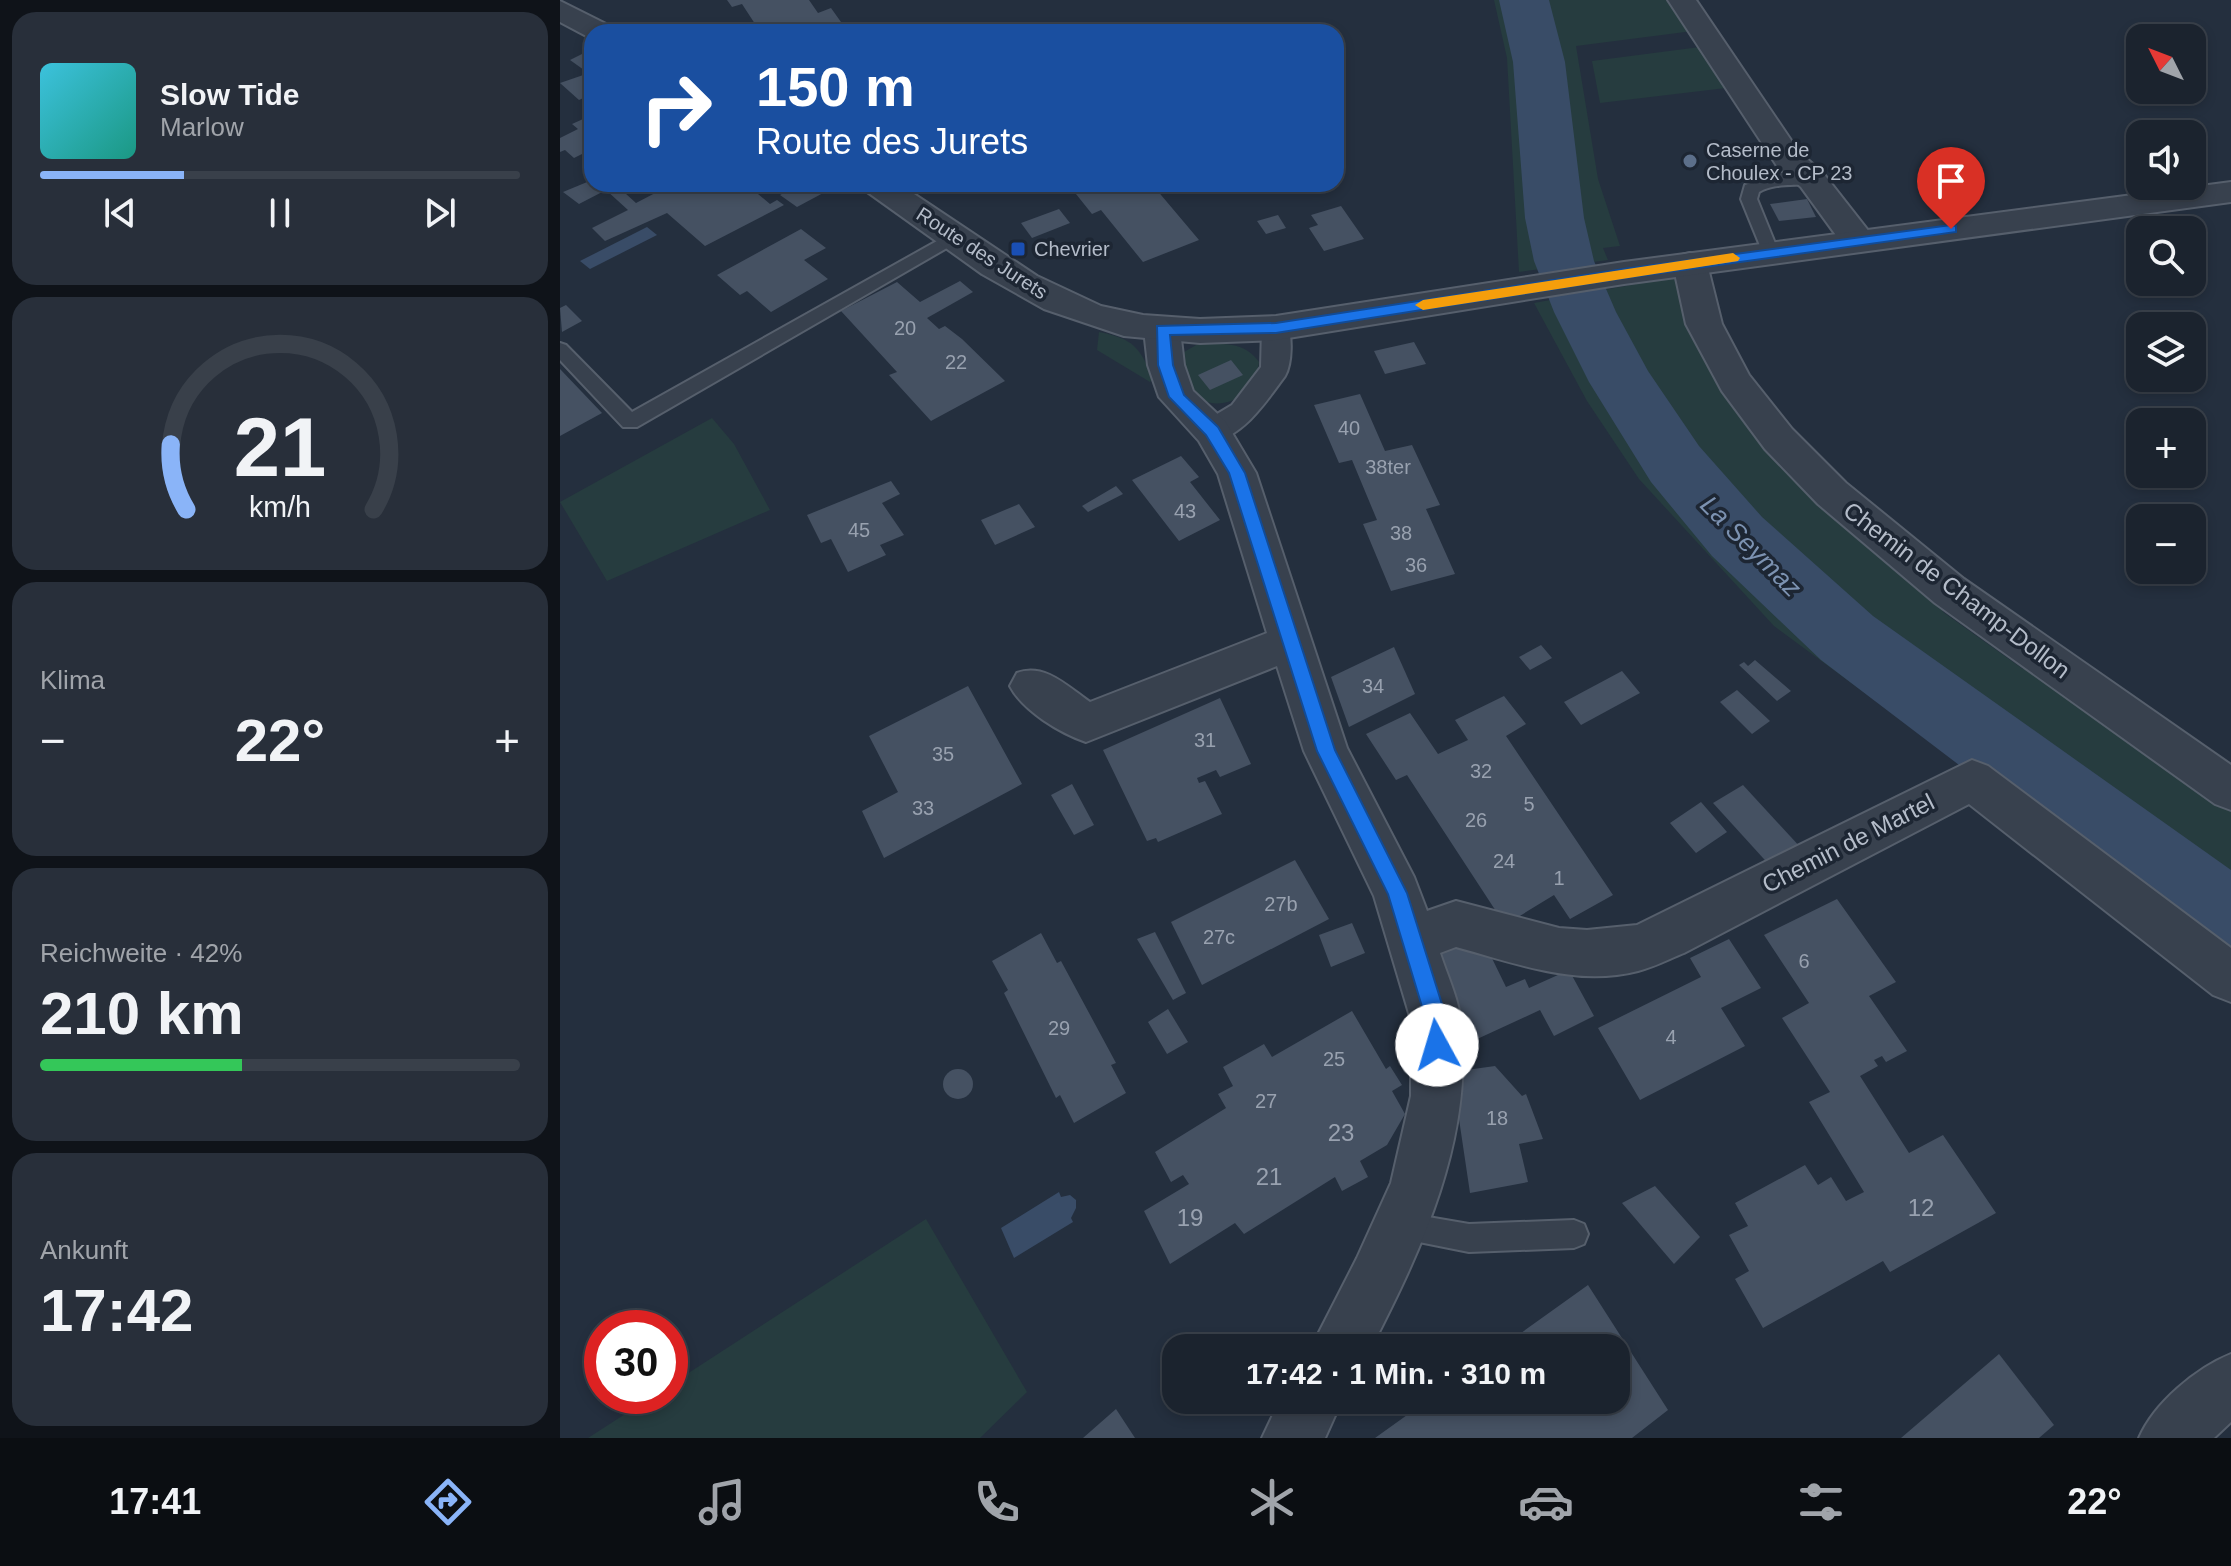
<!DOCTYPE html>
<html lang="de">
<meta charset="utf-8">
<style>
:root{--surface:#1b232e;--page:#282f3a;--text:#f1f3f6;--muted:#a0a4aa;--line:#39404a;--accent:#8ab4f8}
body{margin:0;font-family:Arial,sans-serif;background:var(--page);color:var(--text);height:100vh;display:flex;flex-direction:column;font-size:30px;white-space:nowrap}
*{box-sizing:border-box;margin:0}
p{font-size:26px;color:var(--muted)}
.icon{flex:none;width:44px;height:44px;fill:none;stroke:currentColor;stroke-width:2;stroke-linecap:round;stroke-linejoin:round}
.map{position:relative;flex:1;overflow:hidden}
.drawer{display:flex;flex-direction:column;gap:12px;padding:12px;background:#0f1319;width:560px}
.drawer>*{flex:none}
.hud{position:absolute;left:24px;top:24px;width:760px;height:168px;border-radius:24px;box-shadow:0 4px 12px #0003,0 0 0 2px var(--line);background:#1a4fa0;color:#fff;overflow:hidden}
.needle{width:52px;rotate:312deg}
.buttons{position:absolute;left:1566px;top:24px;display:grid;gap:16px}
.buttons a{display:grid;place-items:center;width:80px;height:80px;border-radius:16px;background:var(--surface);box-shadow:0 4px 12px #0003,0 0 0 2px var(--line);font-size:40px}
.speed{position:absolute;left:24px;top:1310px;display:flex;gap:16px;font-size:40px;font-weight:700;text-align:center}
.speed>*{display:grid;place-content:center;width:104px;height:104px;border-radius:50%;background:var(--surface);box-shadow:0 4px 12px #0003,0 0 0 2px var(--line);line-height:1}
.speed .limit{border:12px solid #d22;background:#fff;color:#111}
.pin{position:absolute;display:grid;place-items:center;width:68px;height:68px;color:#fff;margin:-82px -34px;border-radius:50% 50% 50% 0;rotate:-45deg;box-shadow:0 0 8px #0007}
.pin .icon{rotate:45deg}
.me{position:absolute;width:88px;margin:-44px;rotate:354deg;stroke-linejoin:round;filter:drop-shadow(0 0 6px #0008)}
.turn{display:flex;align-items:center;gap:28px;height:168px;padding:0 40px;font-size:36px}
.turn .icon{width:104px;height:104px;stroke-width:2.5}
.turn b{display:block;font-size:56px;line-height:68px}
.big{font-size:60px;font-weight:700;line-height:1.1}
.drawer .card{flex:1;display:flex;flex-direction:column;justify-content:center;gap:12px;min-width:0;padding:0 28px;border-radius:24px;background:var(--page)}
.drawer .dial{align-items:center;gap:0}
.dial svg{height:208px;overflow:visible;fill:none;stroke:var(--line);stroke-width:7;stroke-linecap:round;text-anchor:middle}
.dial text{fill:var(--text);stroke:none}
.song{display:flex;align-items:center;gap:24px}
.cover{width:96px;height:96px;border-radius:12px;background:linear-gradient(135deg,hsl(190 70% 55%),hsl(170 70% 35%))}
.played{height:8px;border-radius:4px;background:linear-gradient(90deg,var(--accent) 30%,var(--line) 30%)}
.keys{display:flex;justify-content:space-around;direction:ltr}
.heat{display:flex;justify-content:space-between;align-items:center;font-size:44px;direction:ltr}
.charge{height:12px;border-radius:6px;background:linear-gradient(90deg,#34c759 42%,var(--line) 0)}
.trip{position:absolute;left:602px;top:1334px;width:468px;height:80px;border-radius:24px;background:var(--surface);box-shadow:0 4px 12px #0003,0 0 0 2px var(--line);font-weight:700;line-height:80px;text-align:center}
.dock{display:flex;height:128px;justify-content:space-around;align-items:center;background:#0b0e12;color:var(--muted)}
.dock .icon{width:56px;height:56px}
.dock .active{color:var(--accent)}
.dock b{font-size:36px;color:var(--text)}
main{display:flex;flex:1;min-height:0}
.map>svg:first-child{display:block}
.green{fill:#263c3f}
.water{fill:#394c67}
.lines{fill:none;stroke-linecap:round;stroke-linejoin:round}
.river{fill:#394c67;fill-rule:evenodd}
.building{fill:#455162}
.service-casing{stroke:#565f6c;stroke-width:4}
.pedestrian-casing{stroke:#565f6c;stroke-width:4}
.minor-casing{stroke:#565f6c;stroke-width:4}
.tertiary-casing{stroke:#565f6c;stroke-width:4}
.service{fill:#38414e;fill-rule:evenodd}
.pedestrian{fill:#38414e;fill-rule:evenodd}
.minor{fill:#38414e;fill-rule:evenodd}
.tertiary{fill:#38414e;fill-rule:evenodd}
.route{fill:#1a73e8;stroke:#114b97;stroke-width:2}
.slow{fill:#f59e0b}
.service-dot{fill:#5c6f8a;stroke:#1d2633;stroke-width:3}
.transit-dot{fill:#1a4fb4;stroke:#1d2633;stroke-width:3}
.labels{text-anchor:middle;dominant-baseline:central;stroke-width:7;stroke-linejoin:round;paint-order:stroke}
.far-poi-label{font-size:20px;fill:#b4bcc9;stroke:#1d2633;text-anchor:start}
.far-street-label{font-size:20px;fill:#b4bcc9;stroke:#1d2633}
.number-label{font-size:20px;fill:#98a1af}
.street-label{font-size:24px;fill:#b4bcc9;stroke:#1d2633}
.near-number-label{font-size:24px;fill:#98a1af}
.water-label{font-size:26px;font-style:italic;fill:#7c92b1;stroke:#1d2633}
</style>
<main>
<section class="drawer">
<div class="card">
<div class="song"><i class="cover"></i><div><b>Slow Tide</b><p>Marlow</p></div></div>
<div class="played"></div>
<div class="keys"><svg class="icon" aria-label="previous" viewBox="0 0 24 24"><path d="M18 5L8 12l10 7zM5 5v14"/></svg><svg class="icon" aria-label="pause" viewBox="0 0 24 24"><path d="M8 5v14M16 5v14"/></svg><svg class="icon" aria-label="next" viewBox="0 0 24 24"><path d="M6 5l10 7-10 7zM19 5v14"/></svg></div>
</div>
<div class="card dial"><svg viewBox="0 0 100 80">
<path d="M14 69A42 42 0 1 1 86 69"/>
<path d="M14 69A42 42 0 0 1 8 44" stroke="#8ab4f8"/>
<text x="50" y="56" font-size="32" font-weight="700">21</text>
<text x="50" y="72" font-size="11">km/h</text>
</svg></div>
<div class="card"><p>Klima</p>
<div class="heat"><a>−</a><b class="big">22°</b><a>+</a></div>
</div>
<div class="card"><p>Reichweite · 42%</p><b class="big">210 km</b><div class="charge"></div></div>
<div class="card"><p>Ankunft</p><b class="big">17:42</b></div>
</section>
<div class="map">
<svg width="1671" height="1438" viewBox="0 0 1671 1438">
<rect width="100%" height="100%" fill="#242f3e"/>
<g class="green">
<polygon points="934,0 1113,0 1133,31 1016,46 1038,179 1060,246 1043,248 1048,260 959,272 947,58"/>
<polygon points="1140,47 1166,88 1040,103 1032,61"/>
<polygon points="1130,264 1153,348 1381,584 1383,612 1463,669 1503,672 1671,790 1671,963 1214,626 1079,479 1027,401 974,303 1076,284 1073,272"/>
<path d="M 539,332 C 574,339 579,347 593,378 L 590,382 L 537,350 Z"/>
<path d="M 638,344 C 663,344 684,341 699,362 C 691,424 607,413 624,352 Z"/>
<polygon points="152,418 174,444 210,510 47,581 0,502"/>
<polygon points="366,1219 467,1392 420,1438 28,1438 93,1396 110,1396 110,1385"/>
</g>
<g class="water">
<polygon points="87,227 97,235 30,269 20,261"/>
<polygon points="499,1192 501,1197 510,1195 516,1200 516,1208 511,1218 513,1222 454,1258 441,1228"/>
</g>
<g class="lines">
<polygon class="river" points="939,0 989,0 1005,62 1024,218 1034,261 1056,312 1088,371 1139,446 1202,517 1313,616 1671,870 1671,960 1641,949 1261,660 1152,556 1091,482 1029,382 994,312 974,261 965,218 953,62"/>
</g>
<g class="building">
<polygon points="167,0 249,0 258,13 271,8 286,29 279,32 221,32 217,25 199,30 182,4 172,7"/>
<polygon points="30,50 32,67 24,70 10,60"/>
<polygon points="32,72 32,94 19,100 0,83"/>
<polygon points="32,115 32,149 14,158 5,150 0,152 0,138 18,129 12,124"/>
<polygon points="32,180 32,184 55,184 76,203 99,191 90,184 201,184 192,189 210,204 217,200 224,205 145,246 107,213 45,241 32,228 68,210 46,190 19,204 3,192"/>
<polygon points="240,184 254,184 265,192 237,207 220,195"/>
<polygon points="508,184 581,184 588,192 596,189 639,240 583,262 541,210 532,214"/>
<polygon points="1247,199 1256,217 1219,221 1210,204"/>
<polygon points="781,206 804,239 764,251 749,228 758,225 751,215"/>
<polygon points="499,209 510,223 472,238 461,223"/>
<polygon points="718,215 726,228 706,234 697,221"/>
<polygon points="241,229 266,248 244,260 268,279 211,312 187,291 180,295 157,275"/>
<polygon points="400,281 413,292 367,318 379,329 385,326 402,339 445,381 371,421 329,375 337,372 281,311 337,282 360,302"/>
<polygon points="6,305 22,321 2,332 0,308"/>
<polygon points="854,342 866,364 825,374 814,351"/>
<polygon points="671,360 683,375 650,390 638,375"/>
<polygon points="0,369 42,413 0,436"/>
<polygon points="800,394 825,451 852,445 880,505 866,509 895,574 831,591 803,524 817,520 792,460 779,463 754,405"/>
<polygon points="621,456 639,477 630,482 660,520 619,541 572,480"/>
<polygon points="331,481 340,494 322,503 344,535 320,545 326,555 288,572 271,539 261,543 247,515"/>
<polygon points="556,486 563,494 528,512 522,506"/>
<polygon points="459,504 475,527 435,545 421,520"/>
<polygon points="981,645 992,658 970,670 959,657"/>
<polygon points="834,647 855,694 789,727 771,677"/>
<polygon points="1195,660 1231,691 1217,701 1179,665 1184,662 1188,666"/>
<polygon points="1062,671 1080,693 1021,725 1004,702"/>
<polygon points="408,686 462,784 324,858 302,811 338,792 309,736"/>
<polygon points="1177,690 1210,721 1192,734 1160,702"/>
<polygon points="944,696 966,724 946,736 1053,895 1010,919 994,895 945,925 847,775 836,780 806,734 850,713 878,754 908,740 895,720"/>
<polygon points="660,698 691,764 660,777 656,770 637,778 639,783 645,781 662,814 598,842 596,838 587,841 543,750"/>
<polygon points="512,784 534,825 514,835 491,795"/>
<polygon points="1183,785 1242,849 1213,869 1153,803"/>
<polygon points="1141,802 1167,832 1136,853 1110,823"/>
<polygon points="735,860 769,919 642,985 611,922"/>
<polygon points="1277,899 1336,982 1309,996 1347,1051 1326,1062 1322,1056 1314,1060 1318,1066 1300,1076 1349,1153 1383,1135 1436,1213 1330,1272 1323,1261 1203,1328 1175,1279 1189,1271 1169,1235 1188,1226 1175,1203 1245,1165 1258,1185 1271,1177 1286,1201 1304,1192 1249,1102 1270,1092 1222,1018 1249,1003 1204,935"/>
<polygon points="792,923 805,953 771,967 759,935"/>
<polygon points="595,932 626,993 613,1000 577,939"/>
<polygon points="481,933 497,963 501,961 556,1063 551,1065 566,1093 514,1123 500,1095 496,1098 444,993 448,990 432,961"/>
<polygon points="1169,939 1201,988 1161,1008 1185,1046 1080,1100 1038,1028 1141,977 1130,958"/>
<polygon points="925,944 946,987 965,979 969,988 1009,970 1034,1016 994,1036 980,1010 915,1040 897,1009 879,945"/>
<polygon points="608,1009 628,1042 607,1054 588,1022"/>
<polygon points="792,1011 826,1069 830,1066 842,1085 832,1091 845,1114 827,1145 800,1161 808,1177 782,1191 775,1177 684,1234 675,1223 610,1264 584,1211 629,1184 623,1175 611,1182 595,1152 666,1108 658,1094 673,1086 663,1067 704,1044 712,1057"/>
<polygon points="935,1066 962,1096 966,1094 983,1139 959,1144 968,1182 910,1193 892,1072"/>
<circle cx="398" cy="1084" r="15"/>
<polygon points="1095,1186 1140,1237 1114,1264 1062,1203"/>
<polygon points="1028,1285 1108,1410 1072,1438 815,1438 868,1400 1056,1400 1056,1348 940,1348"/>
<polygon points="1439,1354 1494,1425 1479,1438 1341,1438"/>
<polygon points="556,1409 575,1438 523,1438"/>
</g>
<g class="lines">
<g class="service-casing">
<g id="service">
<path d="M 1220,173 L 1252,175 L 1260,180 C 1250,189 1219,180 1199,192 L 1197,199 L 1219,253 L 1211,259 L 1203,253 L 1181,199 L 1185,185 Z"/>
<polygon points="393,232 401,237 399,241 77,427 63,427 0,360 0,343 6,345 72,412"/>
<polygon points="839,1212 909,1224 1014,1220 1024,1224 1028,1234 1024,1244 1014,1248 909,1252 829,1236 825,1226 829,1216"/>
</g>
</g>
<g class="pedestrian-casing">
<path id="pedestrian" d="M 716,319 L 726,321 C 733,334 732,364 725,376 C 707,400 676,449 642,439 L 637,431 L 642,423 L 672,405 L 701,367 L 702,328 L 706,321 Z"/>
</g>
<g class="minor-casing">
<g id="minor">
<polygon points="1108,0 1136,0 1239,152 1263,173 1310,233 1315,241 1310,249 1298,252 1286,249 1241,187 1217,166"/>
<polygon points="1130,253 1142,256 1147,264 1162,324 1189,375 1232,429 1286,483 1404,579 1671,765 1671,810 1655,804 1375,603 1258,504 1205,449 1162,391 1126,324 1113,264 1118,256"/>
<path d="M 602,318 L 615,321 L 620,330 L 624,365 L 633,391 L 665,421 L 696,473 L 787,748 L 854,877 L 867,911 L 896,901 L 999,928 L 1027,930 L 1077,925 L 1412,760 L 1428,766 L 1671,948 L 1671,1002 L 1653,995 L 1409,804 L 1124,953 C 1109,959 1094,967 1078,971 C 1016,987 955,963 896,947 L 880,953 C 887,975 899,1000 901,1023 C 913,1139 863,1247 811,1348 L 751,1348 L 797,1258 L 831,1183 L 851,1096 L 851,1020 L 814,896 L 744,751 L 717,666 L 526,742 C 500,733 463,711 450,686 L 457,673 C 485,663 507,686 530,702 L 707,633 L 658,474 L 639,441 L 599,397 L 588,365 L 584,330 L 589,321 Z"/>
<path d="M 1671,1354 L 1671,1422 L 1654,1438 L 1579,1438 C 1594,1403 1636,1368 1671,1354 Z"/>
<polygon points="720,1400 782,1400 765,1438 702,1438"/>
</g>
</g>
<g class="tertiary-casing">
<g id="tertiary">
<polygon points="0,1 50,26 55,32 32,32 32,39 0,22"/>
<polygon points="1671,182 1671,202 1064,284 716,340 640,343 564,336 484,309 422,274 306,191 301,184 339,184 477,276 541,306 583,315 640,319 716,316 1064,262"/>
</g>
</g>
<use href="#service" class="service"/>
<use href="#pedestrian" class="pedestrian"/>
<use href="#minor" class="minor"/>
<use href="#tertiary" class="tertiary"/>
</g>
<polygon class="route" points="1391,225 1396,226 1396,232 1064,278 716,333 610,335 613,365 624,395 658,427 685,473 775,750 847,893 887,1020 887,1045 884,1053 877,1056 869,1053 866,1020 828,894 757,751 669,473 646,435 609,397 598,365 597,326 716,323 1064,269"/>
<polygon class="slow" points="1173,253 1180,258 1178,261 863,310 855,305 863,300"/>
<circle class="service-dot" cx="1130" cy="161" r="8"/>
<rect class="transit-dot" x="450" y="241" width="16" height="16" rx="4"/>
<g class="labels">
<g class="far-poi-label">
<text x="1146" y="150">Caserne de<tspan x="1146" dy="23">Choulex - CP 23</tspan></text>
<text x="474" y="249">Chevrier</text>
</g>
<g class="far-street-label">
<text transform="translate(422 253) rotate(33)">Route des Jurets</text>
</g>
<g class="number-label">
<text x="345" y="328">20</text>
<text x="396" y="362">22</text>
<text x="789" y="428">40</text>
<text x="828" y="467">38ter</text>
<text x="625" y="511">43</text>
<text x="299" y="530">45</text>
<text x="841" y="533">38</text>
<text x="856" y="565">36</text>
<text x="813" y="686">34</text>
<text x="645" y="740">31</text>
<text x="383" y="754">35</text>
<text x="921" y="771">32</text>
<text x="969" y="804">5</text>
<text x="363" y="808">33</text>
<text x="916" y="820">26</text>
<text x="944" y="861">24</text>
<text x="999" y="878">1</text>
<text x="721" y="904">27b</text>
<text x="659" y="937">27c</text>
<text x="1244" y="961">6</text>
<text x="499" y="1028">29</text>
<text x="1111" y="1037">4</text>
<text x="774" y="1059">25</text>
<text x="706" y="1101">27</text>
<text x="937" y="1118">18</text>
</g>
<g class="street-label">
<text transform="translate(1397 590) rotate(37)">Chemin de Champ-Dollon</text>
<text transform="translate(1288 843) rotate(-27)">Chemin de Martel</text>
</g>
<g class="near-number-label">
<text x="781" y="1132">23</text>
<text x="709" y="1176">21</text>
<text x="1361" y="1207">12</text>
<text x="630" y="1217">19</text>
</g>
<g class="water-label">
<text transform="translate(1191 546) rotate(45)">La Seymaz</text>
</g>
</g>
</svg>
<div class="buttons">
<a><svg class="needle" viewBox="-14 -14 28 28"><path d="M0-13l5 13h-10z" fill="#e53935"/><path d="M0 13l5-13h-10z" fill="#a0a4aa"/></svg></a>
<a><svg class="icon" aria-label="sound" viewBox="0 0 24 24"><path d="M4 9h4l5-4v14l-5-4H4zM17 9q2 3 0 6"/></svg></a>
<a><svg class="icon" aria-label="search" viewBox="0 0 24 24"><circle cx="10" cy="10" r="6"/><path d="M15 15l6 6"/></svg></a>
<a><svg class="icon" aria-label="layers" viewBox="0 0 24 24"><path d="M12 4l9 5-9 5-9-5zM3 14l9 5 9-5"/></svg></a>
<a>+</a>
<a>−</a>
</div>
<div class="speed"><div class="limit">30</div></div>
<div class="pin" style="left:1391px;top:229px;background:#d93025"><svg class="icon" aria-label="arrive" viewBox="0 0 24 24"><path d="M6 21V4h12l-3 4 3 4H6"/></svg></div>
<svg class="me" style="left:877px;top:1045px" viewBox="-20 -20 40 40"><circle r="19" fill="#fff"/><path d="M0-13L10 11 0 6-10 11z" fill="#1a73e8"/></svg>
<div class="trip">17:42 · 1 Min. · 310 m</div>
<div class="hud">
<div class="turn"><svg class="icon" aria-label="right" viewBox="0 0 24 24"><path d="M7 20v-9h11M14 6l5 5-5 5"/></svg><div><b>150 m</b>Route des Jurets</div></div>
</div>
</div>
</main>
<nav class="dock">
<b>17:41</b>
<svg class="icon active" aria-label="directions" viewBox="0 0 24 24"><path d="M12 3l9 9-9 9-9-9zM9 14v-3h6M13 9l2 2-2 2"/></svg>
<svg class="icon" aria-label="music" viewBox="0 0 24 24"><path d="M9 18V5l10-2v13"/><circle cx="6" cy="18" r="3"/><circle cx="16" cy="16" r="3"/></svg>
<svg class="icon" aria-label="phone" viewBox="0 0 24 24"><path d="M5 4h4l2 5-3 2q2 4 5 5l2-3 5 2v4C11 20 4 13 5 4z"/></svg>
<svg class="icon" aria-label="climate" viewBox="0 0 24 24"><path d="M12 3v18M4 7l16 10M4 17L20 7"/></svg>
<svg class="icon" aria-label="car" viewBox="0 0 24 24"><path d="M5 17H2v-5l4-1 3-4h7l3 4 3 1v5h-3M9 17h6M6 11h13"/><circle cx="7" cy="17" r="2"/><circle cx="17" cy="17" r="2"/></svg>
<svg class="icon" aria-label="filters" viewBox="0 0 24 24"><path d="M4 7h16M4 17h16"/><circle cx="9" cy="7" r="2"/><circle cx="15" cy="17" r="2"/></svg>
<b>22°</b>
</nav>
